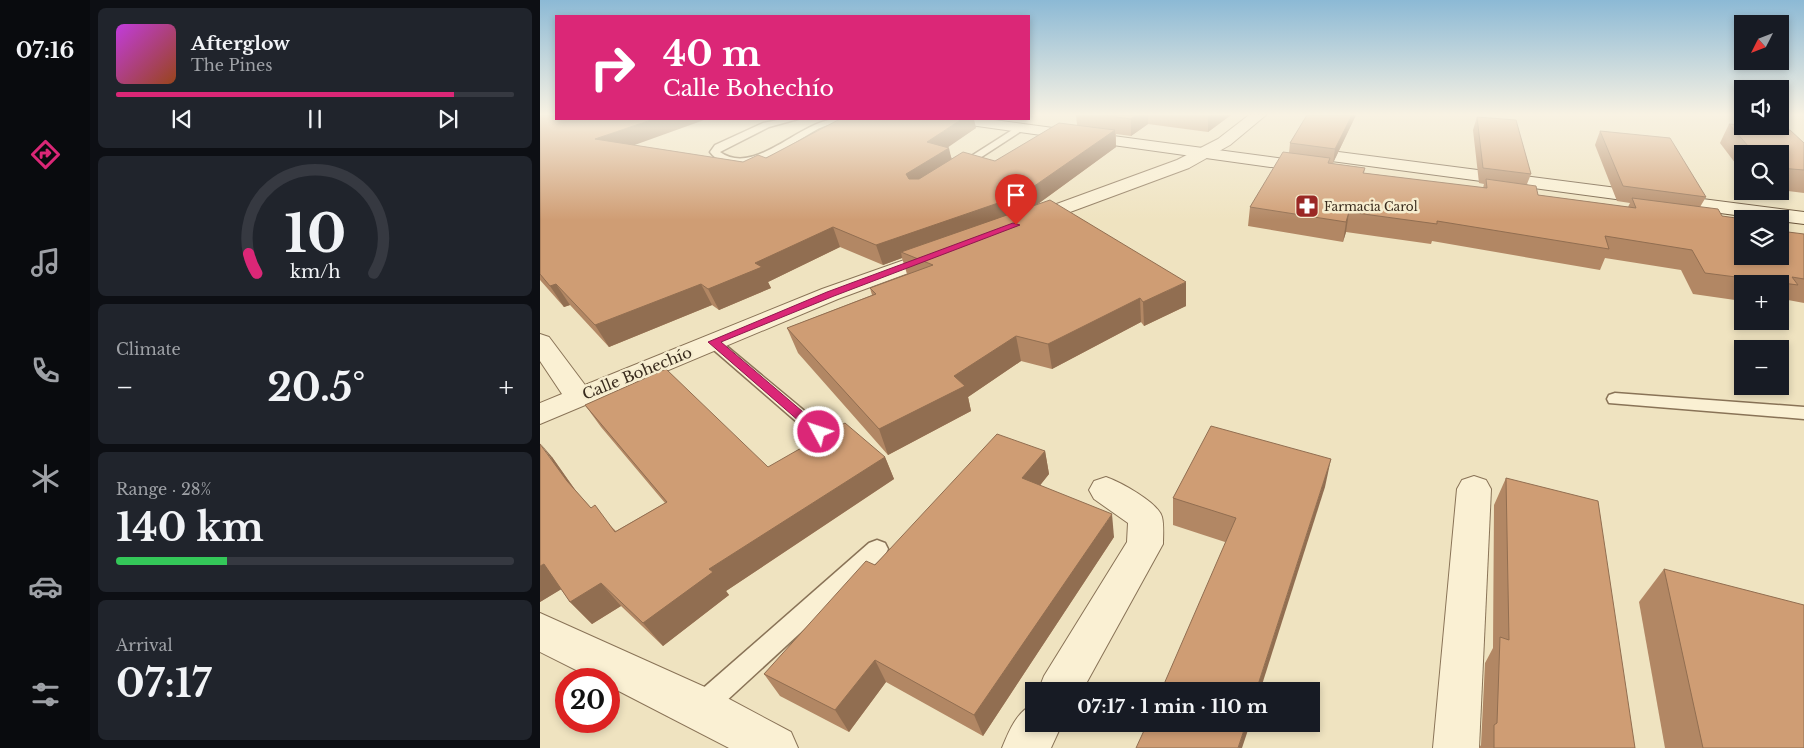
<!DOCTYPE html>
<meta charset="utf-8">
<style>
:root{--surface:#171b24;--page:#20242c;--text:#f1f3f6;--muted:#9ea1a6;--line:#363941;--accent:#db2777}
body{margin:0;font-family:"Libre Baskerville",serif;background:var(--page);color:var(--text);height:100vh;display:flex;flex-direction:column;font-size:19px;white-space:nowrap}
*{box-sizing:border-box;margin:0}
p{font-size:16px;color:var(--muted)}
.icon{flex:none;width:28px;height:28px;fill:none;stroke:currentColor;stroke-width:2;stroke-linecap:round;stroke-linejoin:round}
.map{position:relative;flex:1;overflow:hidden}
.drawer{display:flex;flex-direction:column;gap:8px;padding:8px;background:#0d0f14;width:450px}
.drawer>*{flex:none}
.hud{position:absolute;left:15px;top:15px;width:475px;height:105px;border-radius:0px;box-shadow:0 2px 8px #0003;background:#db2777;color:#fff;overflow:hidden}
.needle{width:32px;rotate:228deg}
.controls{position:absolute;left:1194px;top:15px;display:grid;gap:10px}
.controls a{display:grid;place-items:center;width:55px;height:55px;border-radius:0px;background:var(--surface);box-shadow:0 2px 8px #0003;font-size:25px}
.speed{position:absolute;left:15px;top:668px;display:flex;gap:10px;font-size:25px;font-weight:700;text-align:center}
.speed>*{display:grid;place-content:center;width:65px;height:65px;border-radius:50%;background:var(--surface);box-shadow:0 2px 8px #0003;line-height:1}
.speed .limit{border:8px solid #d22;background:#fff;color:#111}
.pin{position:absolute;display:grid;place-items:center;width:42px;height:42px;color:#fff;margin:-51px -21px;border-radius:50% 50% 50% 0;rotate:-45deg;box-shadow:0 0 5px #0007}
.pin .icon{rotate:45deg}
.me{position:absolute;width:55px;margin:-28px;rotate:310deg;stroke-linejoin:round;filter:drop-shadow(0 0 4px #0008)}
.turn{display:flex;align-items:center;gap:18px;height:105px;padding:0 25px;font-size:22px}
.turn .icon{width:65px;height:65px;stroke-width:2.5}
.turn b{display:block;font-size:35px;line-height:42px}
.big{font-size:38px;font-weight:700;line-height:1.1}
.drawer .card{flex:1;display:flex;flex-direction:column;justify-content:center;gap:8px;min-width:0;padding:0 18px;border-radius:8px;background:var(--page)}
.drawer .dial{align-items:center;gap:0}
.dial svg{height:130px;overflow:visible;fill:none;stroke:var(--line);stroke-width:7;stroke-linecap:round;text-anchor:middle}
.dial text{fill:var(--text);stroke:none}
.song{display:flex;align-items:center;gap:15px}
.cover{width:60px;height:60px;border-radius:8px;background:linear-gradient(135deg,hsl(290 70% 55%),hsl(20 70% 35%))}
.played{height:5px;border-radius:2px;background:linear-gradient(90deg,var(--accent) 85%,var(--line) 85%)}
.keys{display:flex;justify-content:space-around;direction:ltr}
.heat{display:flex;justify-content:space-between;align-items:center;font-size:28px;direction:ltr}
.charge{height:8px;border-radius:4px;background:linear-gradient(90deg,#34c759 28%,var(--line) 0)}
.trip{position:absolute;left:485px;top:682px;width:295px;height:50px;border-radius:0px;background:var(--surface);box-shadow:0 2px 8px #0003;font-weight:700;line-height:50px;text-align:center}
main{display:flex;flex:1;min-height:0}
.tab-bar{display:flex;flex-direction:column;width:90px;justify-content:space-around;align-items:center;background:#090b0e;color:var(--muted)}
.tab-bar .icon{width:35px;height:35px}
.tab-bar .current{color:var(--accent)}
.tab-bar b{font-size:22px;color:var(--text)}
.map>svg:first-child{display:block}
.lines{fill:none;stroke-linecap:round;stroke-linejoin:round}
.service-casing{stroke:#897357;stroke-width:3}
.minor-casing{stroke:#897357;stroke-width:2}
.secondary-casing{stroke:#6a543a;stroke-width:2}
.service{fill:#faf0d3;fill-rule:evenodd}
.minor{fill:#faf0d3;fill-rule:evenodd}
.secondary{fill:#faf0d3;fill-rule:evenodd}
.wall{fill:#b28764}
.shaded-wall{fill:#916e51}
.building{fill:#cf9d74;stroke:#916e51}
.route{fill:#db2777;stroke:#8e194d}
.labels{text-anchor:middle;dominant-baseline:central;stroke-width:5;stroke-linejoin:round;paint-order:stroke}
.far-poi-label{font-size:12px;fill:#382a1c;stroke:#f6edcf;text-anchor:start}
.street-label{font-size:15px;fill:#382a1c;stroke:#f6edcf}
</style>
<main>
<nav class="tab-bar">
<b>07:16</b>
<svg class="icon current" aria-label="directions" viewBox="0 0 24 24"><path d="M12 3l9 9-9 9-9-9zM9 14v-3h6M13 9l2 2-2 2"/></svg>
<svg class="icon" aria-label="music" viewBox="0 0 24 24"><path d="M9 18V5l10-2v13"/><circle cx="6" cy="18" r="3"/><circle cx="16" cy="16" r="3"/></svg>
<svg class="icon" aria-label="phone" viewBox="0 0 24 24"><path d="M5 4h4l2 5-3 2q2 4 5 5l2-3 5 2v4C11 20 4 13 5 4z"/></svg>
<svg class="icon" aria-label="climate" viewBox="0 0 24 24"><path d="M12 3v18M4 7l16 10M4 17L20 7"/></svg>
<svg class="icon" aria-label="car" viewBox="0 0 24 24"><path d="M5 17H2v-5l4-1 3-4h7l3 4 3 1v5h-3M9 17h6M6 11h13"/><circle cx="7" cy="17" r="2"/><circle cx="17" cy="17" r="2"/></svg>
<svg class="icon" aria-label="filters" viewBox="0 0 24 24"><path d="M4 7h16M4 17h16"/><circle cx="9" cy="7" r="2"/><circle cx="15" cy="17" r="2"/></svg>
</nav>
<section class="drawer">
<div class="card">
<div class="song"><i class="cover"></i><div><b>Afterglow</b><p>The Pines</p></div></div>
<div class="played"></div>
<div class="keys"><svg class="icon" aria-label="previous" viewBox="0 0 24 24"><path d="M18 5L8 12l10 7zM5 5v14"/></svg><svg class="icon" aria-label="pause" viewBox="0 0 24 24"><path d="M8 5v14M16 5v14"/></svg><svg class="icon" aria-label="next" viewBox="0 0 24 24"><path d="M6 5l10 7-10 7zM19 5v14"/></svg></div>
</div>
<div class="card dial"><svg viewBox="0 0 100 80">
<path d="M14 69A42 42 0 1 1 86 69"/>
<path d="M14 69A42 42 0 0 1 9 57" stroke="#db2777"/>
<text x="50" y="56" font-size="32" font-weight="700">10</text>
<text x="50" y="72" font-size="11">km/h</text>
</svg></div>
<div class="card"><p>Climate</p>
<div class="heat"><a>−</a><b class="big">20.5°</b><a>+</a></div>
</div>
<div class="card"><p>Range · 28%</p><b class="big">140 km</b><div class="charge"></div></div>
<div class="card"><p>Arrival</p><b class="big">07:17</b></div>
</section>
<div class="map">
<svg width="1264" height="748" viewBox="0 0 1264 748">
<rect width="100%" height="100%" fill="#efe3c0"/>
<g class="lines">
<g class="service-casing">
<g id="service">
<path d="M 243,119 L 258,119 L 229,127 L 180,152 C 216,178 262,117 300,119 C 294,124 283,126 276,130 C 251,144 196,185 170,152 L 175,145 L 223,123 Z"/>
<polygon points="480,125 485,128 483,130 423,169 414,167"/>
<polygon points="173,337 178,339 285,428 288,432 285,436 279,438 273,436 168,345 165,342 168,339"/>
<polygon points="1075,393 1264,407 1264,419 1069,403 1067,399 1069,395"/>
<polygon points="337,540 345,543 348,549 345,555 171,715 162,719 153,715 149,706 153,697 329,543"/>
</g>
</g>
<g class="minor-casing">
<g id="minor">
<polygon points="709,115 726,115 690,145 649,168 495,225 488,227 481,225 478,221 481,217 637,160 678,139"/>
<polygon points="401,247 409,248 412,253 409,258 298,299 0,424 0,403 22,394 0,361 0,334 9,337 45,385 282,289"/>
<polygon points="934,476 946,480 951,489 939,748 893,748 917,489 922,480"/>
<path d="M 566,477 C 580,482 618,502 622,517 C 624,525 623,536 623,544 L 542,691 L 498,691 L 504,676 L 587,542 L 588,523 L 554,499 L 549,490 L 554,481 Z"/>
<polygon points="0,613 176,692 251,732 258,748 189,748 69,686 69,679 54,679 0,652"/>
<path d="M 494,704 L 494,724 L 522,724 L 511,748 L 462,748 C 469,731 477,711 494,704 Z"/>
</g>
</g>
<g class="secondary-casing">
<g id="secondary">
<polygon points="409,119 447,119 774,163 780,164 783,168 780,172 774,173 416,123 411,122"/>
<polygon points="760,147 1264,212 1264,224 1240,221 1240,219 1225,219 754,156 752,152 754,148"/>
</g>
</g>
<use href="#service" class="service"/>
<use href="#minor" class="minor"/>
<use href="#secondary" class="secondary"/>
</g>
<g class="wall">
<polygon points="0,115 94,145 203,162 226,158 436,128 407,147 412,159 455,161 537,125 536,115 691,115 668,132 608,124 591,136 576,134 576,147 498,204 646,306 604,326 601,322 512,369 481,361 428,397 431,411 348,455 258,353 247,328 332,295 330,288 367,274 362,258 343,265 300,247 228,282 231,288 179,310 172,305 69,347 30,305 24,307 0,280"/>
<polygon points="767,115 816,115 793,163 789,163 825,168 824,173 943,188 944,184 939,183 933,130 937,117 991,174 987,184 998,195 1088,207 1090,203 1077,201 1055,145 1060,131 1166,197 1160,207 1202,256 1264,234 1264,303 1248,300 1244,307 1240,306 1240,284 1202,284 1202,301 1153,294 1141,270 1065,258 1060,270 892,241 891,244 806,232 803,242 708,226 710,207 749,153 750,143"/>
<polygon points="1189,124 1264,143 1264,193 1240,190 1240,154 1202,154 1202,172 1180,143"/>
<polygon points="45,405 228,467 345,457 354,479 186,591 189,595 123,646 81,606 52,624 30,602 21,589 0,602 12,457 36,491 51,508 76,531 125,503 61,427"/>
<polygon points="505,451 509,474 500,485 574,537 443,736 346,682 309,732 240,696 224,674 335,565"/>
<polygon points="966,478 1095,748 939,748 941,745 945,663 953,648 954,505"/>
<polygon points="785,487 685,542 633,525 633,498"/>
<polygon points="1124,569 1264,748 1125,748 1099,602"/>
</g>
<g class="shaded-wall">
<polygon points="596,115 608,115 608,124 591,136 591,119"/>
<polygon points="668,115 691,115 668,132"/>
<polygon points="812,115 816,115 793,163 795,149"/>
<polygon points="114,119 167,119 64,156 55,139"/>
<polygon points="422,119 434,119 436,128 391,159 387,142"/>
<polygon points="575,130 576,147 495,206 361,252 362,258 343,265 336,245 490,189"/>
<polygon points="409,148 413,166 371,192 366,174"/>
<polygon points="809,212 806,232 803,242 806,222"/>
<polygon points="293,227 300,247 228,282 231,288 179,310 168,289 215,263"/>
<polygon points="646,282 646,306 604,326 603,302"/>
<polygon points="16,284 30,305 24,307 10,286"/>
<polygon points="161,284 172,305 69,347 55,325"/>
<polygon points="600,298 601,322 512,369 508,344"/>
<polygon points="476,336 481,361 428,397 431,411 348,455 339,429 414,376"/>
<polygon points="0,443 12,457 45,504 27,481"/>
<polygon points="505,451 509,474 487,502 482,478"/>
<polygon points="345,457 354,479 186,591 189,595 123,646 103,623 169,569"/>
<polygon points="791,459 785,487 720,691 716,691"/>
<polygon points="572,514 574,537 443,736 434,715"/>
<polygon points="4,564 25,587 0,602 0,566"/>
<polygon points="61,583 81,606 52,624 30,602"/>
<polygon points="335,660 346,682 309,732 295,710"/>
<polygon points="706,724 710,724 702,748 698,748"/>
</g>
<g class="building">
<polygon points="0,115 16,115 16,119 114,119 55,139 203,162 218,155 226,158 300,119 422,119 387,142 409,148 366,174 369,179 379,179 423,152 455,161 519,123 575,130 490,189 493,191 336,245 293,227 215,263 222,267 168,289 161,284 55,325 16,284 10,286 0,274"/>
<polygon points="562,115 596,115 591,119"/>
<polygon points="767,115 812,115 795,149 750,143"/>
<polygon points="937,117 976,120 991,174 943,168"/>
<polygon points="1189,124 1202,125 1202,126 1214,126 1250,130 1264,143 1264,170 1240,168 1240,154 1215,154"/>
<polygon points="1060,131 1130,138 1166,197 1083,186"/>
<polygon points="743,152 790,158 788,163 825,168 823,173 947,188 946,179 996,186 998,195 1096,208 1092,198 1178,209 1182,216 1203,219 1202,256 1240,256 1240,231 1264,234 1264,279 1252,277 1258,285 1165,273 1152,250 1065,236 1069,249 897,221 897,224 809,212 806,222 710,207"/>
<polygon points="510,200 646,282 603,302 600,298 508,344 476,336 414,376 425,386 339,429 247,328 336,294 330,288 393,265 361,252"/>
<polygon points="126,369 228,467 305,423 345,457 169,569 173,572 103,623 61,583 30,602 4,564 0,566 0,444 27,481 51,508 55,505 75,532 127,502 45,405"/>
<polygon points="671,426 791,459 716,691 621,691 696,518 633,498"/>
<polygon points="457,434 505,451 482,478 572,514 434,715 335,660 295,710 224,674 326,561 335,565"/>
<polygon points="966,478 1058,501 1095,748 954,748 954,725 957,723 960,637 969,640"/>
<polygon points="1124,569 1264,605 1264,748 1163,748"/>
<polygon points="607,724 706,724 698,748 596,748"/>
</g>
<linearGradient id="sky" x2="0" y2="1"><stop stop-color="#8cb9d5"/><stop offset="0.52" stop-color="#f8f2e3"/><stop offset="1" stop-color="#f8f2e3" stop-opacity="0"/></linearGradient>
<rect width="1264" height="220" fill="url(#sky)"/>
<polygon class="route" points="473,223 480,225 294,296 181,342 283,429 285,432 283,435 275,435 168,342 287,292"/>
<defs>
<g id="pharmacy-square" transform="scale(1.25)"><rect x="-9" y="-9" width="18" height="18" rx="4" fill="#9a2825" stroke="#f6edcf"/><path d="M-2-6h4v4h4v4h-4v4h-4v-4h-4v-4h4Z" fill="#fff"/></g>
</defs>
<g fill-rule="evenodd">
<use href="#pharmacy-square" x="767" y="206"/>
</g>
<g class="labels">
<g class="far-poi-label">
<text x="784" y="206">Farmacia Carol</text>
</g>
<g class="street-label">
<text transform="translate(97 373) rotate(-22)">Calle Bohechío</text>
</g>
</g>
</svg>
<div class="controls">
<a><svg class="needle" viewBox="-14 -14 28 28"><path d="M0-13l5 13h-10z" fill="#e53935"/><path d="M0 13l5-13h-10z" fill="#9ea1a6"/></svg></a>
<a><svg class="icon" aria-label="sound" viewBox="0 0 24 24"><path d="M4 9h4l5-4v14l-5-4H4zM17 9q2 3 0 6"/></svg></a>
<a><svg class="icon" aria-label="search" viewBox="0 0 24 24"><circle cx="10" cy="10" r="6"/><path d="M15 15l6 6"/></svg></a>
<a><svg class="icon" aria-label="layers" viewBox="0 0 24 24"><path d="M12 4l9 5-9 5-9-5zM3 14l9 5 9-5"/></svg></a>
<a>+</a>
<a>−</a>
</div>
<div class="speed"><div class="limit">20</div></div>
<div class="pin" style="left:476px;top:225px;background:#d93025"><svg class="icon" aria-label="arrive" viewBox="0 0 24 24"><path d="M6 21V4h12l-3 4 3 4H6"/></svg></div>
<svg class="me" style="left:279px;top:432px" viewBox="-20 -20 40 40"><circle r="17" fill="#db2777" stroke="#fff" stroke-width="3"/><path d="M0-11L8 9 0 5-8 9z" fill="#fff"/></svg>
<div class="trip">07:17 · 1 min · 110 m</div>
<div class="hud">
<div class="turn"><svg class="icon" aria-label="right" viewBox="0 0 24 24"><path d="M7 20v-9h11M14 6l5 5-5 5"/></svg><div><b>40 m</b>Calle Bohechío</div></div>
</div>
</div>
</main>
